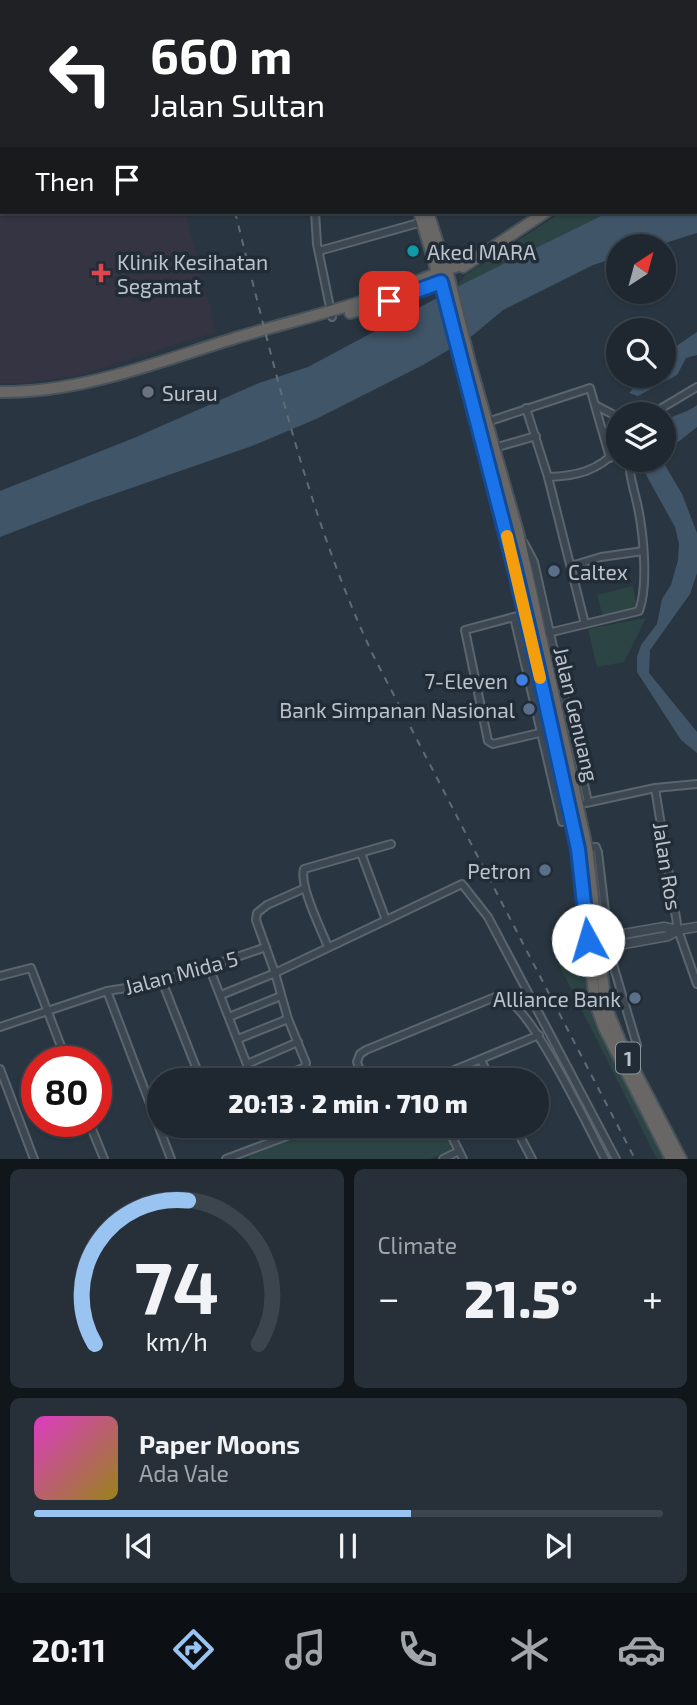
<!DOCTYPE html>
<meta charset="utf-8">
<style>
:root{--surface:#1f2831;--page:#273039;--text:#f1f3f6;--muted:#a1a6ab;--line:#3c444d;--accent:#99c4f1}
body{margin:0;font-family:"Exo 2",sans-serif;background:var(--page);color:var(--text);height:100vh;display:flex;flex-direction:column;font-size:26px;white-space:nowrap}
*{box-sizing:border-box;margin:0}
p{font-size:23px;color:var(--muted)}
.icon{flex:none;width:38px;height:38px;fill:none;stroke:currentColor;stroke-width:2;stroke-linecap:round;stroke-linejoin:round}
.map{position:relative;height:1159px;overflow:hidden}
.side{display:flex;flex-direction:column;gap:10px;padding:10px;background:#11161b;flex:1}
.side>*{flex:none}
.guide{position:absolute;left:0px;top:0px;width:698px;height:214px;box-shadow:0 2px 5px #0004,0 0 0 2px var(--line);background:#202124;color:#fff;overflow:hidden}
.needle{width:46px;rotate:36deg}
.buttons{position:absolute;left:606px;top:234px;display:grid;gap:14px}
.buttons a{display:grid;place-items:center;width:70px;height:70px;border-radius:50%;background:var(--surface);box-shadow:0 2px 5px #0004,0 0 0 2px var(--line);font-size:35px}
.speed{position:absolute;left:21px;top:1046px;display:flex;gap:14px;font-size:35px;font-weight:700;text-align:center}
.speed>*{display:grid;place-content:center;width:91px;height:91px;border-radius:50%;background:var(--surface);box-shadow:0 2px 5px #0004,0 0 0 2px var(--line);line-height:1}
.speed .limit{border:10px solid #d22;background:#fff;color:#111}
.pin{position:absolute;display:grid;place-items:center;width:60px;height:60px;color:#fff;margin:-30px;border-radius:14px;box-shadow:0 4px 10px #0006}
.me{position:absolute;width:77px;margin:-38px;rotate:354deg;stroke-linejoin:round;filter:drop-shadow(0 0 5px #0008)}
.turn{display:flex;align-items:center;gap:24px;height:147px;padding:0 35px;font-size:32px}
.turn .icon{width:91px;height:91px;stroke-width:2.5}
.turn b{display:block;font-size:49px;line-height:60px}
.then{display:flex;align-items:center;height:66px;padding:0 35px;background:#0003;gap:14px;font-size:26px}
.big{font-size:52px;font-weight:800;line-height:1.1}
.side .widget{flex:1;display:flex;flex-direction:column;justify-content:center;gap:10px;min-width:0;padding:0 24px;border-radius:10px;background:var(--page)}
.side .dial{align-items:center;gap:0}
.dial svg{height:182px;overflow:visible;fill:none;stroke:var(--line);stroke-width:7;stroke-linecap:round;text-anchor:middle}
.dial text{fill:var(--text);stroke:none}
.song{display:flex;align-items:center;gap:21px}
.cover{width:84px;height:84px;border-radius:10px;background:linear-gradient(135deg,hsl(310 70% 55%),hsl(50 70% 35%))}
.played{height:7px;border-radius:4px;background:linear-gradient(90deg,var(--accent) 60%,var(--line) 60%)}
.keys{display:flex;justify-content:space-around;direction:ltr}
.heat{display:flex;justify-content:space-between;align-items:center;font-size:38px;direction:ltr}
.side .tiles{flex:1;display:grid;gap:10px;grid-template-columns:1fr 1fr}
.widget:last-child{grid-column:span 2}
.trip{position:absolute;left:147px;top:1068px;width:402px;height:70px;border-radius:35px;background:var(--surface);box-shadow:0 2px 5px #0004,0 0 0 2px var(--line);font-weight:800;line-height:70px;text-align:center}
.tabs{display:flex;height:112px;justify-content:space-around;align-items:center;background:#0c1014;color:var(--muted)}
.tabs .icon{width:49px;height:49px}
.tabs .active{color:var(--accent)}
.tabs b{font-size:32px;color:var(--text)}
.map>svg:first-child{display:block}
.medical{fill:#353442}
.green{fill:#2c4443}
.water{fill:#405568}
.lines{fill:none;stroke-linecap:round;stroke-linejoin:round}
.minor-casing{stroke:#5b656e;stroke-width:10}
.tertiary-casing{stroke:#5b656e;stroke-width:11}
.secondary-casing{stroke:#5b656e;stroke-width:12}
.trunk-casing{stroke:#47525b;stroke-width:14}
.minor{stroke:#3d4751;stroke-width:6}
.tertiary{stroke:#3d4751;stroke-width:8}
.secondary{stroke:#4b5763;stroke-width:9}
.trunk{stroke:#686765;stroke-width:10}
.rail{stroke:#5f6c77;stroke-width:2;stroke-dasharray:7 7;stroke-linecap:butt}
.route-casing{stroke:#114b97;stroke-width:18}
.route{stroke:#1a73e8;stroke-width:12}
.slow{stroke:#f59e0b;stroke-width:12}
.culture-dot{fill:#0f9aa8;stroke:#212c36;stroke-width:2.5}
.health-dot{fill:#e0444e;stroke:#212c36;stroke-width:2.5}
.worship-dot{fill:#6b7280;stroke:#212c36;stroke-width:2.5}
.service-dot{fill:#5c6f8a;stroke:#212c36;stroke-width:2.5}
.shop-dot{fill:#3f7fe0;stroke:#212c36;stroke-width:2.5}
.labels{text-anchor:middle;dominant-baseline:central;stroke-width:7;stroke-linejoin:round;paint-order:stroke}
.shield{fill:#212c36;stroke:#8c959e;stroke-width:2}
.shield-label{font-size:19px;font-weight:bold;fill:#bac2cb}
.poi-label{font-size:21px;fill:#bac2cb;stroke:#212c36;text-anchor:start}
.street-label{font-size:21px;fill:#bac2cb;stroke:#212c36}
</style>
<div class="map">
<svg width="697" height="1159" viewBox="0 0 697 1159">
<rect width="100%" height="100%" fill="#293641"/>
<polygon class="medical" points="3,212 185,212 216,332 76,376 24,383 0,383 0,214"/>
<g class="green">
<polygon points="562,212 609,212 456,289 465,275"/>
<polygon points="633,586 637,607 603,616 597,595"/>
<polygon points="646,618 624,662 597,667 588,629"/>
<polygon points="586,957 593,1016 665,1159 657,1159 558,963"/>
<polygon points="329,1125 442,1125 451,1142 450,1150 430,1159 248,1159 249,1156"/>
</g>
<g class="water">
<polygon points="697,178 697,233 652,247 618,247 618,257 593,265 503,310 472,336 423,365 316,419 252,446 88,503 0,537 0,491 134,438 259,383 308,367 465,283 609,212 696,212"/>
<polygon points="697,332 697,355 686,358 677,375 638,396 629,393 645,376 663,376 663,355"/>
<path d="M 697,405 L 697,427 L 663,454 L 663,424 C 673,413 684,415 697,405 Z"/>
<polygon points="644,460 662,460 682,494 697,533 697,573 690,594 650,650 649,673 697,732 697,753 681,740 637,672 637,657 641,645 657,624 662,599 671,585 678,560 679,544 675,527 645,473"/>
</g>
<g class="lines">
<g class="minor-casing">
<g id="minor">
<polyline points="43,0 43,2"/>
<polyline points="222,0 223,2"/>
<polyline points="415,0 416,2"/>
<polyline points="546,0 547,2"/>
<polyline points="262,2 266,0"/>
<polyline points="0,117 2,117"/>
<polyline points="315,212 317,244 332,317"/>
<polyline points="319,251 422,222"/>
<polyline points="595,405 618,417"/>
<polyline points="526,408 548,477 585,624"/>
<polyline points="650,415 697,387"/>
<polyline points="487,422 590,388 610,458"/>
<polyline points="494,448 536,436"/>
<path d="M 548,477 C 577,476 598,471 618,449"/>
<polyline points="524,543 534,562 588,802"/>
<polyline points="571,566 601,557 643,551"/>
<polyline points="525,614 465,630 488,741 493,744 552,730"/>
<polyline points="514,617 562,822 572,819"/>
<path d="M 548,633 L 639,611 C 649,584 643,527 636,499 C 633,486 629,474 629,460"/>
<polyline points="655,788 678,930 697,984"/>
<polyline points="586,803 655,788 697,784"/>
<polyline points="587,848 596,847 598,852 608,937"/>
<polyline points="361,853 386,920"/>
<polyline points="305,888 267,905 257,913 256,920 275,973 462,884 488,917 616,1159"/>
<polyline points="622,945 615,951 612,961 637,1045"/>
<path d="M 328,947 C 321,929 299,885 304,869 L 391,844"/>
<polyline points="209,967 253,1080"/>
<polyline points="0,976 31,968 67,1062"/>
<polyline points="162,981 201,1080"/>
<polyline points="107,991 171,1159"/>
<polyline points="221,995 275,973 288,1019 306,1063 305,1067 274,1080"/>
<polyline points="229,1017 281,996"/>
<polyline points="0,1027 107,991 139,986 184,975 266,947"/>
<polyline points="238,1039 288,1019"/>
<polyline points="481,1060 491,1080"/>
<polyline points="247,1064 298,1042"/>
<polyline points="0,1069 34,1159"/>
<path d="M 364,1080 L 357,1062 L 360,1054 L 366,1050 L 495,997 C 499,997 501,996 505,998 C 534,1012 588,1127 605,1159"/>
<polyline points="430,1080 539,1035"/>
<polyline points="89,1122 104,1159"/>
<polyline points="446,1125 463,1159"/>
<polyline points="514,1125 532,1159"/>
<polyline points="226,1159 316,1125"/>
<polyline points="443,1159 459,1151"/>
</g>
</g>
<g class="tertiary-casing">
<g id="tertiary">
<polyline points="454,0 456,2"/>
<polyline points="595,939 664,927 678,930 697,927"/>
<polyline points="596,949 668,936 678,930"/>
</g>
</g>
<g class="secondary-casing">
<g id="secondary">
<polyline points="640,0 641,2"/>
<polyline points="441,2 444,0"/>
<polyline points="631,2 631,0"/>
<polyline points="696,80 697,81"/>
</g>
</g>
<g class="trunk-casing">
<g id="trunk">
<polyline points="327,0 328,2"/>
<polyline points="335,0 336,2"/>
<polyline points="696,97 697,97"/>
<polyline points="696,110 697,109"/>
<polyline points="696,121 697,121"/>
<path d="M 419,212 C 480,412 526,615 572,819 L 578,849 L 595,1003 L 604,1028 L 671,1159"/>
<polyline points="428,212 449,278 470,363 518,532 587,848 606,1007 624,1050 681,1159"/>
<polyline points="463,267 546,212"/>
<polyline points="350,313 410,294 447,279"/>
<path d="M 0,392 C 84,393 162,360 242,336 C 289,322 337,311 384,294 C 413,284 440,270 469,263"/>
</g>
</g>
<use href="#minor" class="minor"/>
<use href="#tertiary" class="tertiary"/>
<use href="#secondary" class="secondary"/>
<use href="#trunk" class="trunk"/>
<g class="rail">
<polyline points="176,0 177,2"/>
<path d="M 235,212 C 273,362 307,514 373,655 L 635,1159"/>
</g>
</g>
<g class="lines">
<g class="route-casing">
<polyline id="route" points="389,301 441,282 515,569 538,668 578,849 588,940"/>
</g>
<use href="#route" class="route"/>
<polyline class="slow" points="507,536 540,678"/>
</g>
<circle class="culture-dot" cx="413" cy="251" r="7"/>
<path class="health-dot" d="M97.5 262.5h7v7h7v7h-7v7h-7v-7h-7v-7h7z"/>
<circle class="worship-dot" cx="148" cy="392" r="7"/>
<g class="service-dot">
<circle cx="554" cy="571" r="7"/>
<circle cx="529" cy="709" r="7"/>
<circle cx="545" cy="870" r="7"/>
<circle cx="635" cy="998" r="7"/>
</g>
<circle class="shop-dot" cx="522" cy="680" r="7"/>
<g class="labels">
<rect class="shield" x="616" y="1042.5" width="24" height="31" rx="5"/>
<g class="shield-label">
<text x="628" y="1058">1</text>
</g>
<g class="poi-label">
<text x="427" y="251">Aked MARA</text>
<text x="117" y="261">Klinik Kesihatan<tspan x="117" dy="24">Segamat</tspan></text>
<text x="162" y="392">Surau</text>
<text x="568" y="571">Caltex</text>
<text x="508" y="680" text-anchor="end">7-Eleven</text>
<text x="515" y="709" text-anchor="end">Bank Simpanan Nasional</text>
<text x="531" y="870" text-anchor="end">Petron</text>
<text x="621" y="998" text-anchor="end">Alliance Bank</text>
</g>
<g class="street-label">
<text transform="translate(577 714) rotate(77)">Jalan Genuang</text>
<text transform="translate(668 866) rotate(81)">Jalan Ros</text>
<text transform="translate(181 972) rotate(-15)">Jalan Mida 5</text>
</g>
</g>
</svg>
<div class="buttons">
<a><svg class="needle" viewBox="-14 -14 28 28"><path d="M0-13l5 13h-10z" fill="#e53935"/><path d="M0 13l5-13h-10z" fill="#a1a6ab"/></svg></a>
<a><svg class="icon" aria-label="search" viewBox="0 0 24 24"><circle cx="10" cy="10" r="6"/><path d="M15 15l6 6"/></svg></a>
<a><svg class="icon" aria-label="layers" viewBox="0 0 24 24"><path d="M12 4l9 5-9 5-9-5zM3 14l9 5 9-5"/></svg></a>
</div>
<div class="speed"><div class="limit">80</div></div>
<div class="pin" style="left:389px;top:301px;background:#d93025"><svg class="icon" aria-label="arrive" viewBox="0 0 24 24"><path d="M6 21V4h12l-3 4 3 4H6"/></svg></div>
<svg class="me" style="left:588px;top:940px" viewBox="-20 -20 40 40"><circle r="19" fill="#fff"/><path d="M0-13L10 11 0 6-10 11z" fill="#1a73e8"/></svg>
<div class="trip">20:13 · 2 min · 710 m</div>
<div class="guide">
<div class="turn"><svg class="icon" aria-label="left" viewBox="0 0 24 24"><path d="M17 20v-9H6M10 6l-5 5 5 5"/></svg><div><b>660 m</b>Jalan Sultan</div></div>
<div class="then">Then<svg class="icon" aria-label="arrive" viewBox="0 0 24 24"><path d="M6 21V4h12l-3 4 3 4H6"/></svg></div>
</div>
</div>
<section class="side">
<div class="tiles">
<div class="widget dial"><svg viewBox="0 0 100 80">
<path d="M14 69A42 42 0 1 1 86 69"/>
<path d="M14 69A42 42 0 0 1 55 6" stroke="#99c4f1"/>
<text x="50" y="56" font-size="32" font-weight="700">74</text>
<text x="50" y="72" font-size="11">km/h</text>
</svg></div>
<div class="widget"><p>Climate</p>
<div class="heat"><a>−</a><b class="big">21.5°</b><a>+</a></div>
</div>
<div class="widget">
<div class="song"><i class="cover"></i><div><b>Paper Moons</b><p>Ada Vale</p></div></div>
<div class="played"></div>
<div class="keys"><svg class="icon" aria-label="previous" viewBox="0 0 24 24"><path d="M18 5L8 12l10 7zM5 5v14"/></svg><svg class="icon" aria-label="pause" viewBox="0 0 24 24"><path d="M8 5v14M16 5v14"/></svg><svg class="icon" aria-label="next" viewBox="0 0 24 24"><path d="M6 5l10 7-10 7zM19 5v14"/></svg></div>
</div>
</div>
</section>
<nav class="tabs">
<b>20:11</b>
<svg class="icon active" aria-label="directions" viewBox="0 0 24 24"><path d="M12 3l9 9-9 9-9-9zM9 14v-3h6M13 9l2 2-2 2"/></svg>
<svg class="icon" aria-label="music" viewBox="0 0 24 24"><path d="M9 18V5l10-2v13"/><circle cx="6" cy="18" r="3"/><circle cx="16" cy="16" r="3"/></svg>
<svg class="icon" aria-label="phone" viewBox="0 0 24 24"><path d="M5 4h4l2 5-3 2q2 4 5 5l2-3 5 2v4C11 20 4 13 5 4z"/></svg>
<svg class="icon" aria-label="climate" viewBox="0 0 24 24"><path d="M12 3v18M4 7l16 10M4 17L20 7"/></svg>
<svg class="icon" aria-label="car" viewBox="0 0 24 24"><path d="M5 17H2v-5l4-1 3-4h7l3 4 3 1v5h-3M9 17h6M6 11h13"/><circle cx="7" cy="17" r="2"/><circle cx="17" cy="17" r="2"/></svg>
</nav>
